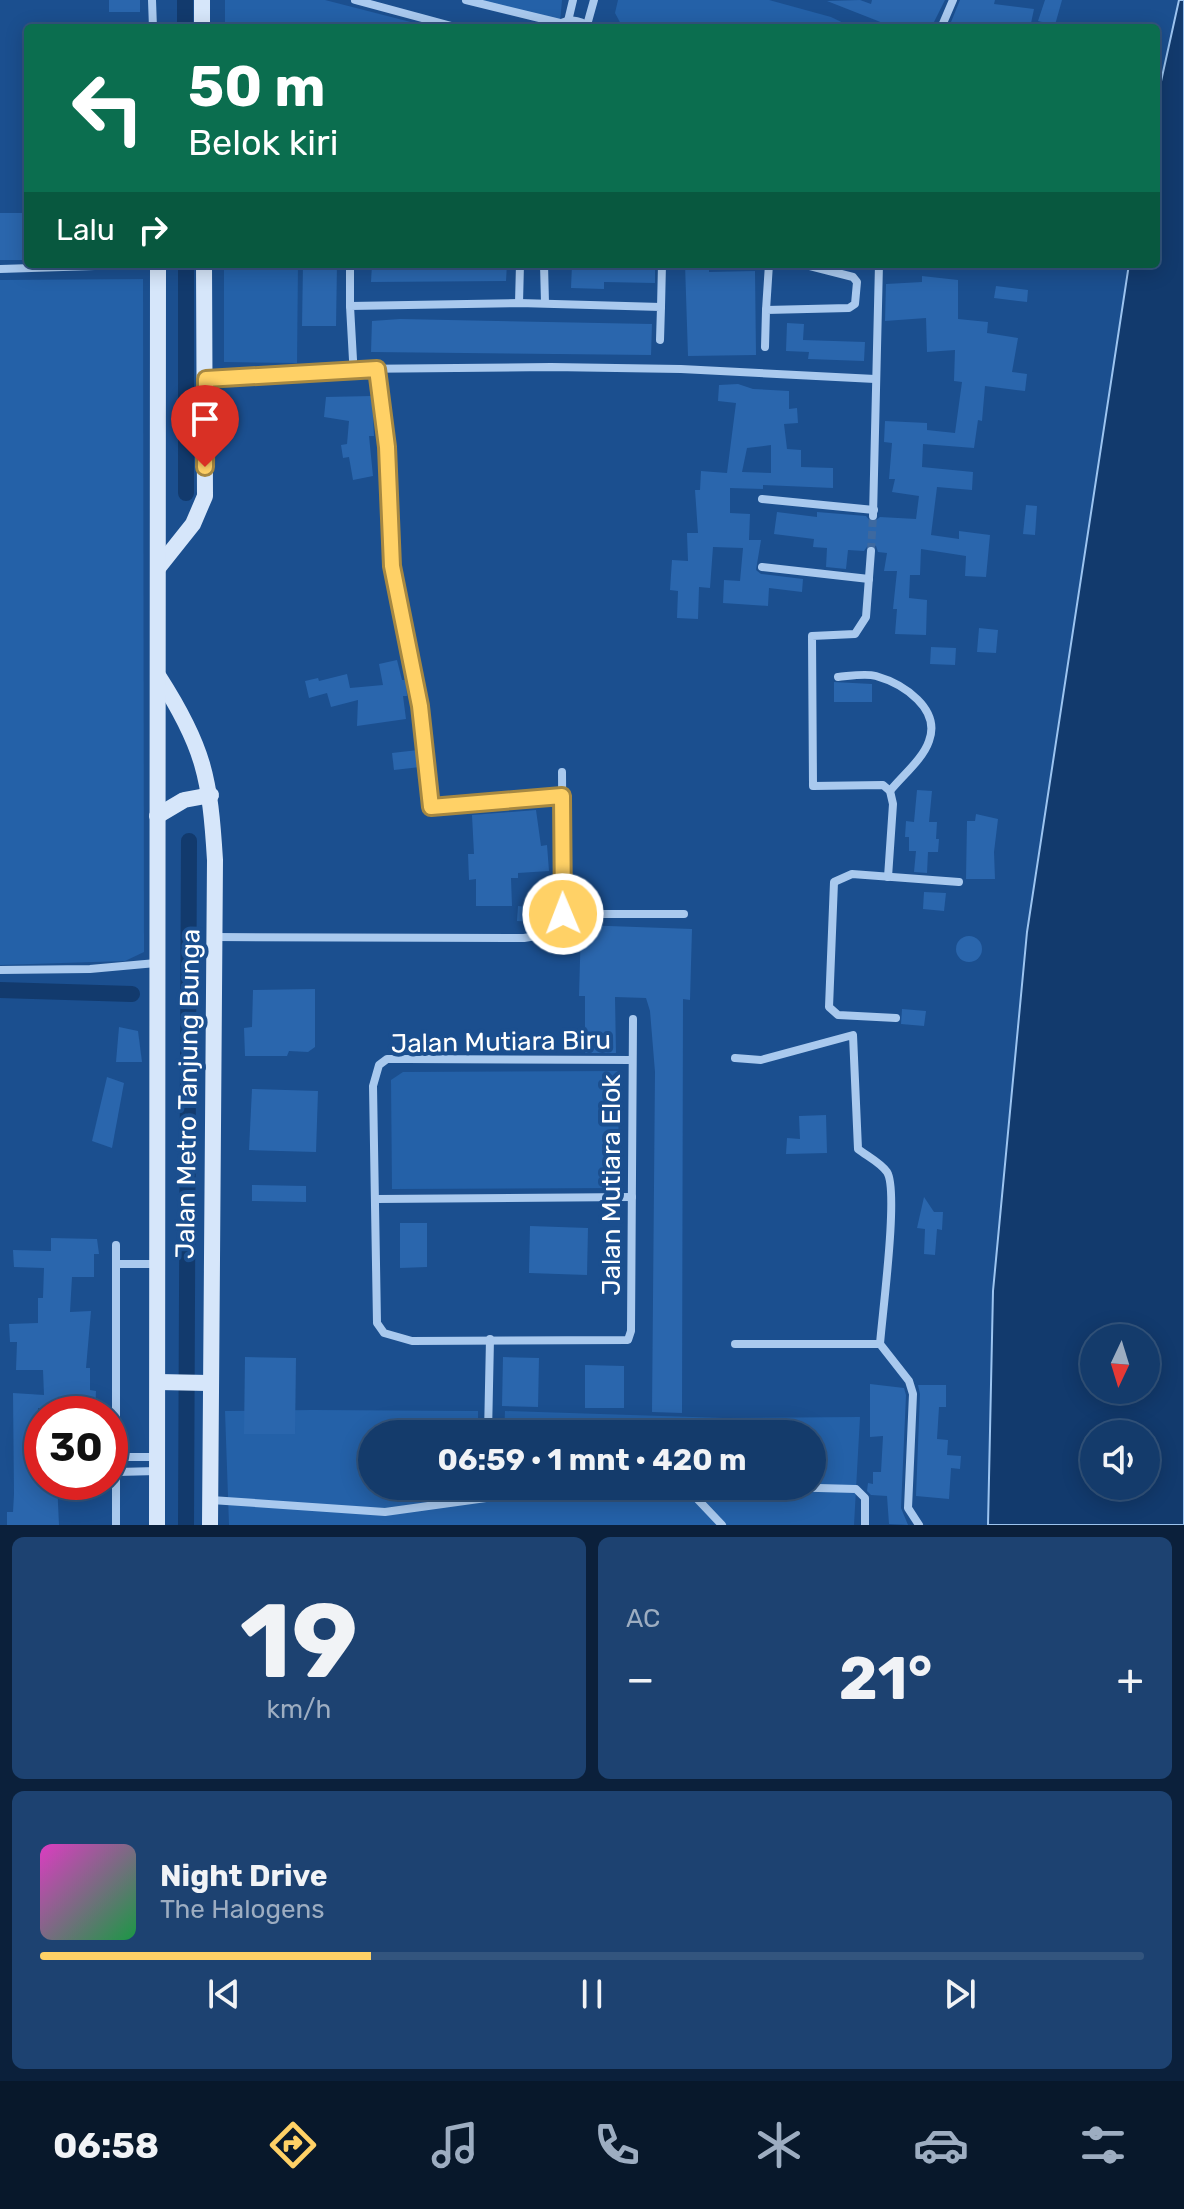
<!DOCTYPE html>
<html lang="id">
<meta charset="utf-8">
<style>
:root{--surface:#143b6b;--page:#1d4271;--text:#f1f3f6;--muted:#9dadc1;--line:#33557e;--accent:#ffd166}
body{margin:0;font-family:Rubik,sans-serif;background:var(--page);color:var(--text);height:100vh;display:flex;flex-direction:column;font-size:30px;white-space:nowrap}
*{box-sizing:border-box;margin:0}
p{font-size:26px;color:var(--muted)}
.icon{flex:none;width:44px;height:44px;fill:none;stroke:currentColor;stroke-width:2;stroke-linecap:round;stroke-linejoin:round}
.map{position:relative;height:1525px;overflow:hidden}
.sheet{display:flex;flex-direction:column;gap:12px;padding:12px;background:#0b203b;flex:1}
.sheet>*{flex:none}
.guide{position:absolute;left:24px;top:24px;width:1136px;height:244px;border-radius:8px;box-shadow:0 4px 20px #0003,0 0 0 2px var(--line);background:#0b6e4f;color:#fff;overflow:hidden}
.needle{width:52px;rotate:184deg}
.controls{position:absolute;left:1080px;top:1324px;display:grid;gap:16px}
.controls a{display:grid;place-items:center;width:80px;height:80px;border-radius:50%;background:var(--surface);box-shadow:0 4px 20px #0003,0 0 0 2px var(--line);font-size:40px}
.speed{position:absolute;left:24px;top:1396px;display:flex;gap:16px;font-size:40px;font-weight:700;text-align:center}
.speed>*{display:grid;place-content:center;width:104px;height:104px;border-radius:50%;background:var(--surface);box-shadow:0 4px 20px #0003,0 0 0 2px var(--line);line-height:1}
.speed .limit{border:12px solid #d22;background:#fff;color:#111}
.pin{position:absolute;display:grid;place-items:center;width:68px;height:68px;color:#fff;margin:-82px -34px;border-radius:50% 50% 50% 0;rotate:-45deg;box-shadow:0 0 8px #0007}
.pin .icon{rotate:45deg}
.me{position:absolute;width:88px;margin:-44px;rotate:359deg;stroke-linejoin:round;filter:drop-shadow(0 0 6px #0008)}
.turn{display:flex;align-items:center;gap:28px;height:168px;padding:0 32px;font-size:36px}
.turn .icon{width:104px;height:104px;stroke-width:2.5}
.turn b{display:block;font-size:56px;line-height:68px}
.then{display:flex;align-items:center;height:76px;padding:0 32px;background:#0003;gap:16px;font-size:30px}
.big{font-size:60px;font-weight:700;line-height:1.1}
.sheet .widget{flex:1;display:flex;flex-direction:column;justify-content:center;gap:12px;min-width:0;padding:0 28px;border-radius:12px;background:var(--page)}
.sheet .dial{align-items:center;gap:0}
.dial b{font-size:104px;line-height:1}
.song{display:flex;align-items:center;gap:24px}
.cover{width:96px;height:96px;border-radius:12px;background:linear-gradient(135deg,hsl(310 70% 55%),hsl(140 70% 35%))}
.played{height:8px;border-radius:4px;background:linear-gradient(90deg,var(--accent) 30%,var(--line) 30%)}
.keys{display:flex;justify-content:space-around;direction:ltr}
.heat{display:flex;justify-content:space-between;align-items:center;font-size:44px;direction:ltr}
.sheet .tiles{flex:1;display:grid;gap:12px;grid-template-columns:1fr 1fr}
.widget:last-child{grid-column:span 2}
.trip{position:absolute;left:358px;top:1420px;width:468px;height:80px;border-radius:40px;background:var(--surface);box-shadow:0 4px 20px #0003,0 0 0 2px var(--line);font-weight:700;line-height:80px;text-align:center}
.menu{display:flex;height:128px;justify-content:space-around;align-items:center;background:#08182b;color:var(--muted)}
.menu .icon{width:56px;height:56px}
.menu .selected{color:var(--accent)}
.menu b{font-size:36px;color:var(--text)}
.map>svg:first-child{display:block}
.green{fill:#2461a8}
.water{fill:#123a6d;stroke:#9cc4f0;stroke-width:2;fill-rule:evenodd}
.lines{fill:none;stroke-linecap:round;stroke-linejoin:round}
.canal{stroke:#123a6d;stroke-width:16}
.building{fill:#2a66ad;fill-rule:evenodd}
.street-tunnel{stroke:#3d69a0;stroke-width:8;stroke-dasharray:8 4;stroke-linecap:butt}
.street{stroke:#a9c9ee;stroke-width:8}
.secondary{stroke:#d6e6fa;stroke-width:16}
.route-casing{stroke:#a68842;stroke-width:20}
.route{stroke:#ffd166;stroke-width:14}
.labels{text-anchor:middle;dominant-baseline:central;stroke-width:8;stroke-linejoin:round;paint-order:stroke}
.street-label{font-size:26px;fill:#fff;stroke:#1b4f8f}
</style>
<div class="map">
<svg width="1184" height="1525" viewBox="0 0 1184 1525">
<rect width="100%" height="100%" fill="#1b4f8f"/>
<g class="green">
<polygon points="225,0 325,0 434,28 225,28"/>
<polygon points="479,0 562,0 560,23"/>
<polygon points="618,0 769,0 831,17 854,28 623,28 615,13"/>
<polygon points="224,264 298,264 297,363 224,362"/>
<polygon points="143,279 144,952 125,961 0,965 0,280"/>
<polygon points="618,1071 619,1188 392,1189 391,1080 403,1072"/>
<polygon points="312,1410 478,1411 478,1434 372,1434 372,1486 812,1486 812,1434 504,1434 505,1411 724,1418 860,1417 854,1525 229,1525 225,1411"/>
</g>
<path class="water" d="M 1179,0 L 1184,0 L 1184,1525 L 988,1525 L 993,1291 L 1027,932 L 1129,264 L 1156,264 L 1156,104 ZM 1094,1338 L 1146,1338 L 1146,1390 L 1094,1390 ZM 1094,1434 L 1146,1434 L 1146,1486 L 1094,1486 Z"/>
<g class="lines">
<g class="canal">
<polyline points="185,0 185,28"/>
<polyline points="186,264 186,493"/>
<polyline points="0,990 132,994"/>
<polyline points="186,1525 189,841"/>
</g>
</g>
<g class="building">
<rect x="109" y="0" width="31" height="12"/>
<polygon points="860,0 871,4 872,0 945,0 931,28 882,28 883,23 827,1"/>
<polygon points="960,0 995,0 994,4 1034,9 1030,28 991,28 966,23 964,28 949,27"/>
<polygon points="1045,0 1062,0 1055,25 1038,21"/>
<rect x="0" y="213" width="28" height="47"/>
<polygon points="303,264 337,264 336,326 302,326"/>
<polygon points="372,264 507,264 506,281 371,282"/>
<polygon points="572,264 655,267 655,283 604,282 604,289 571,288"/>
<polygon points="685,264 709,264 709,272 755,271 756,355 688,356"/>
<polygon points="922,276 958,280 958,319 988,322 987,333 1018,338 1012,372 1027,374 1025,391 985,386 982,421 978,420 974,448 923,444 922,467 973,472 972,490 937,487 931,535 959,539 959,531 990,535 986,577 965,576 966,556 921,549 920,575 910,575 909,598 927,600 926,635 895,634 897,609 893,609 897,571 884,571 887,553 878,552 876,546 869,544 864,551 848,550 846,569 826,567 827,548 813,547 814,539 774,534 777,512 817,517 817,512 866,516 872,523 880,517 916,519 919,496 892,492 895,479 889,479 892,443 884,442 885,421 927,423 927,430 955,433 962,382 954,381 955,350 927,352 926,318 885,321 886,284 922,282"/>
<polygon points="996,286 1028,290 1027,302 994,298"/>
<polygon points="400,319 652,324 651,355 371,352 372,321"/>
<polygon points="787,323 804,324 803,340 865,342 864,361 808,359 809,352 786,351"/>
<path d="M 738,384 L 753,389 L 789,391 L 789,409 L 797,408 L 798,423 L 784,424 L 787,449 L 801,450 L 801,467 L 833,468 L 833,488 L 763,485 L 763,489 L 730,488 L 730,513 L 750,514 L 749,540 L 761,540 L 756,570 L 761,574 L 803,579 L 802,592 L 769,588 L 768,606 L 723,603 L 724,580 L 740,581 L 743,548 L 713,547 L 710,588 L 699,587 L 698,619 L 677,618 L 678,591 L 670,590 L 672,560 L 688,561 L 687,533 L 698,533 L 695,490 L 700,490 L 701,471 L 727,473 L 736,403 L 718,401 L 719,385 ZM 771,445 L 771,473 L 742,472 L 747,448 Z"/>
<polygon points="372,396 374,436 369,436 373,476 353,480 349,457 343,458 341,445 347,444 349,421 324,417 326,397"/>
<polygon points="1026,505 1037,506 1035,535 1023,534"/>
<polygon points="979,628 998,630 996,653 977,652"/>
<polygon points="931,647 956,648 955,665 930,664"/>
<polygon points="397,660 402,680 406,680 407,696 403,696 406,719 357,726 358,700 331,707 327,693 309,698 305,681 318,678 319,681 347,674 350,688 383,685 379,664"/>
<polygon points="834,682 872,684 872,702 834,702"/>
<polygon points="418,750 420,767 394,770 392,753"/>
<polygon points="917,790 932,791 929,822 937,822 936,839 939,839 938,852 928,852 927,873 914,872 916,851 909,851 909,837 905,837 906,821 914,822"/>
<polygon points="536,810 541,846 547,845 549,871 518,873 518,878 511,878 512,906 476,906 476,879 469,880 468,854 474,854 472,815"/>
<polygon points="976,814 998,819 994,852 995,879 966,879 967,821 975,821"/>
<polygon points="924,892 946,893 944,911 923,909"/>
<polygon points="518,906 548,909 547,923 517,921"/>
<polygon points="581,925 692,929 690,1000 683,999 682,1413 652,1412 655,1072 650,1011 646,998 615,997 616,1053 585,1053 585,996 579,996"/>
<circle cx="969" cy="949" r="13"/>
<polygon points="315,989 315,1047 308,1052 289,1051 287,1056 245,1056 244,1028 252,1027 253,990"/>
<polygon points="902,1009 926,1011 924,1026 901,1024"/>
<polygon points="119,1027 138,1031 142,1062 116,1062"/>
<polygon points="107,1077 124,1083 112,1148 92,1141"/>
<polygon points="252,1089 318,1091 316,1152 249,1150"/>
<polygon points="826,1115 827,1153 786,1154 787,1138 800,1139 799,1116"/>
<polygon points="252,1185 306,1186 306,1202 252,1201"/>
<polygon points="924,1197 934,1212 943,1212 942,1230 937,1229 935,1255 924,1254 925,1229 917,1228"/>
<polygon points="400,1223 427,1223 427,1267 400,1268"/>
<polygon points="530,1226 588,1228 587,1275 529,1273"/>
<polygon points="51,1238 97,1239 99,1254 94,1254 94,1277 72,1277 70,1312 91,1311 86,1368 90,1368 90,1390 96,1391 95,1414 61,1414 62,1409 38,1408 39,1477 42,1477 42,1482 57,1482 59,1525 7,1525 7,1512 13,1512 14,1494 13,1393 44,1395 43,1370 16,1370 17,1342 10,1342 9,1324 38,1323 38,1298 43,1298 44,1268 14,1267 13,1250 51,1251"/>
<polygon points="245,1357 296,1358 295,1434 244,1434"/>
<polygon points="503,1357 539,1358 538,1407 502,1406"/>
<polygon points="585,1365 624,1366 624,1408 585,1408"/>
<polygon points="870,1384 904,1388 906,1395 901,1508 908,1525 889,1524 887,1496 871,1495 867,1491 868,1483 873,1484 873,1472 881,1472 883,1436 870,1437"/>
<polygon points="918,1385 946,1385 946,1407 939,1407 937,1439 948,1440 947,1455 961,1456 960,1469 951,1468 949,1499 916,1496 920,1394"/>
</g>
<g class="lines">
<polyline class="street-tunnel" points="871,551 873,516"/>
<g class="street">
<polyline points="152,0 153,28"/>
<polyline points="355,0 459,28"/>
<polyline points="466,0 560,23"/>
<polyline points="568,21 573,0"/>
<polyline points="587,25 594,0"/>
<path d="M 555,28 C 566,17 579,19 591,28"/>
<polyline points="941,28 953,0"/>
<polyline points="350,264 350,306"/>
<polyline points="544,264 545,303"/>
<polyline points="0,269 158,264"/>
<polyline points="519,303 520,264"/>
<polyline points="661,307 662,264"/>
<polyline points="766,310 769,264"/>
<polyline points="765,347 766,310 849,308 855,304 857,282 853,277 802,264"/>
<polyline points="353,360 350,306 519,303 661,307 660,340"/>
<polyline points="377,369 387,447 392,566 420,706 431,807 562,796"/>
<polyline points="206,379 349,369 551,367 681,369 875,379"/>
<polyline points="762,499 874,510"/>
<polyline points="873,516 879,264"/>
<polyline points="871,551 866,617 855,634 812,636 813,786 883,785 890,791 893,804 888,877"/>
<polyline points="762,567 869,579"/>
<path d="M 838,677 C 850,676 865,673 876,676 C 904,684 941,709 929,741 C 923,759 902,776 890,791"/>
<polyline points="563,914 684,914"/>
<polyline points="214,937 524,938 542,935 557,925 563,914 562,772"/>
<polyline points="0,970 90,969 156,963"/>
<polyline points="896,1018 838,1015 829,1007 834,882 852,874 959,882"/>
<path d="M 735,1058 L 761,1060 L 853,1035 L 858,1149 C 867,1156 881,1163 887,1172 C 899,1190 882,1316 880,1344 L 909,1381 L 913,1394 L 908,1508 L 919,1525"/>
<polyline points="632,1060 407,1059 387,1059 379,1065 373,1086 377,1323 384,1333 412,1341 628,1340 631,1331 633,1019"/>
<polyline points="376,1199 632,1197"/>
<polyline points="116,1264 157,1264"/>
<polyline points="735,1344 880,1344"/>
<polyline points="488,1434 490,1339"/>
<polyline points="117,1457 158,1457"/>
<polyline points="117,1472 157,1471"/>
<polyline points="685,1486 722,1525"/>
<polyline points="741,1486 856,1489 865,1498 865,1525"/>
<polyline points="486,1498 649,1486"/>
<polyline points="211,1500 385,1512 486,1498 487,1486"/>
<polyline points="116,1525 116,1245"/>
</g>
<g class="secondary">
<polyline points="202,0 202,28"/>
<polyline points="158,568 193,524 205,496 204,264"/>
<path d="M 159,677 C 204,747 210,778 215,860 L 210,1525"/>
<polyline points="157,816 184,800 211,795"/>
<polyline points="158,1382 209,1383"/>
<polyline points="157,1525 158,264"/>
</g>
</g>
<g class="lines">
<g class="route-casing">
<polyline id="route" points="205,467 206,379 377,369 387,447 392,566 420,706 431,807 562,796 563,914"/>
</g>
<use href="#route" class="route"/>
</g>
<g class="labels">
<g class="street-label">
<text transform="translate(501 1042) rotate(-1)">Jalan Mutiara Biru</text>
<text transform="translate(188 1094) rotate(-89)">Jalan Metro Tanjung Bunga</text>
<text transform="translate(611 1185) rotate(-90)">Jalan Mutiara Elok</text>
</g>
</g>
</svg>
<div class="controls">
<a><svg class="needle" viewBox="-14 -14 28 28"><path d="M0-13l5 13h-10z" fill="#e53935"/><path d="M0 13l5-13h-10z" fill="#9dadc1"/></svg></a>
<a><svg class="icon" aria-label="sound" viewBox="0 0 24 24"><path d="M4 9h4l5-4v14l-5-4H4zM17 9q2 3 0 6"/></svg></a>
</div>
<div class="speed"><div class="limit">30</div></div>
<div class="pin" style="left:205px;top:467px;background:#d93025"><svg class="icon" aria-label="arrive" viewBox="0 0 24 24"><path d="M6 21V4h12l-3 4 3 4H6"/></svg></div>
<svg class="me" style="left:563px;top:914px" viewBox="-20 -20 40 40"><circle r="17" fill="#ffd166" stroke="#fff" stroke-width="3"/><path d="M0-11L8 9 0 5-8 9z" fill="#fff"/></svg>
<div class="trip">06:59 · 1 mnt · 420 m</div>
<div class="guide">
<div class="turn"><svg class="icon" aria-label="left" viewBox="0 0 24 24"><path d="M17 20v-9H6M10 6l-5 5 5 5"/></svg><div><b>50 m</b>Belok kiri</div></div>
<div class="then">Lalu<svg class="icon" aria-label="right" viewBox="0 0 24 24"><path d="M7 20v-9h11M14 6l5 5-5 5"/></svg></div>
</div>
</div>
<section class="sheet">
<div class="tiles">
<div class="widget dial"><b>19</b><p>km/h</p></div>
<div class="widget"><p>AC</p>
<div class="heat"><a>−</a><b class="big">21°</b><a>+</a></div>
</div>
<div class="widget">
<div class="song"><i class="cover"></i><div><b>Night Drive</b><p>The Halogens</p></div></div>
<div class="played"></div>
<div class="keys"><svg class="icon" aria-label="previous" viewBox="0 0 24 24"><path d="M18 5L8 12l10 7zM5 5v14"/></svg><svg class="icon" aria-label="pause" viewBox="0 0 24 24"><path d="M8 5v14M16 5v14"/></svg><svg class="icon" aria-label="next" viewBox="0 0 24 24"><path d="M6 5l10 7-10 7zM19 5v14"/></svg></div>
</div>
</div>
</section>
<nav class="menu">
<b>06:58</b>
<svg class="icon selected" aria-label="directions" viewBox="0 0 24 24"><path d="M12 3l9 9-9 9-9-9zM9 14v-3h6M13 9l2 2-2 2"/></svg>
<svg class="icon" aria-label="music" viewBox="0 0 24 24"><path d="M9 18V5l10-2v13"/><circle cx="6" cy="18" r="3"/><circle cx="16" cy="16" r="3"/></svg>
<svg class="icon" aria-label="phone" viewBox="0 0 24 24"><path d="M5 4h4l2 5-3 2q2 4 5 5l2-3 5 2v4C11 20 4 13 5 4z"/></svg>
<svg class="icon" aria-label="climate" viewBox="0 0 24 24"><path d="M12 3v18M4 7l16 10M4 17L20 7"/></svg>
<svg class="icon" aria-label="car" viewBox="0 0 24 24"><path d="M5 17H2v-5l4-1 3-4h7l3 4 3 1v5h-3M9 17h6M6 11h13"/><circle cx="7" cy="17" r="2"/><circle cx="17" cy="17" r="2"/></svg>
<svg class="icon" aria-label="filters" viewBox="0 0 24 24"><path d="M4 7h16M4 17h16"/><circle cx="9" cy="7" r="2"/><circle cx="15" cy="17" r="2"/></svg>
</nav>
